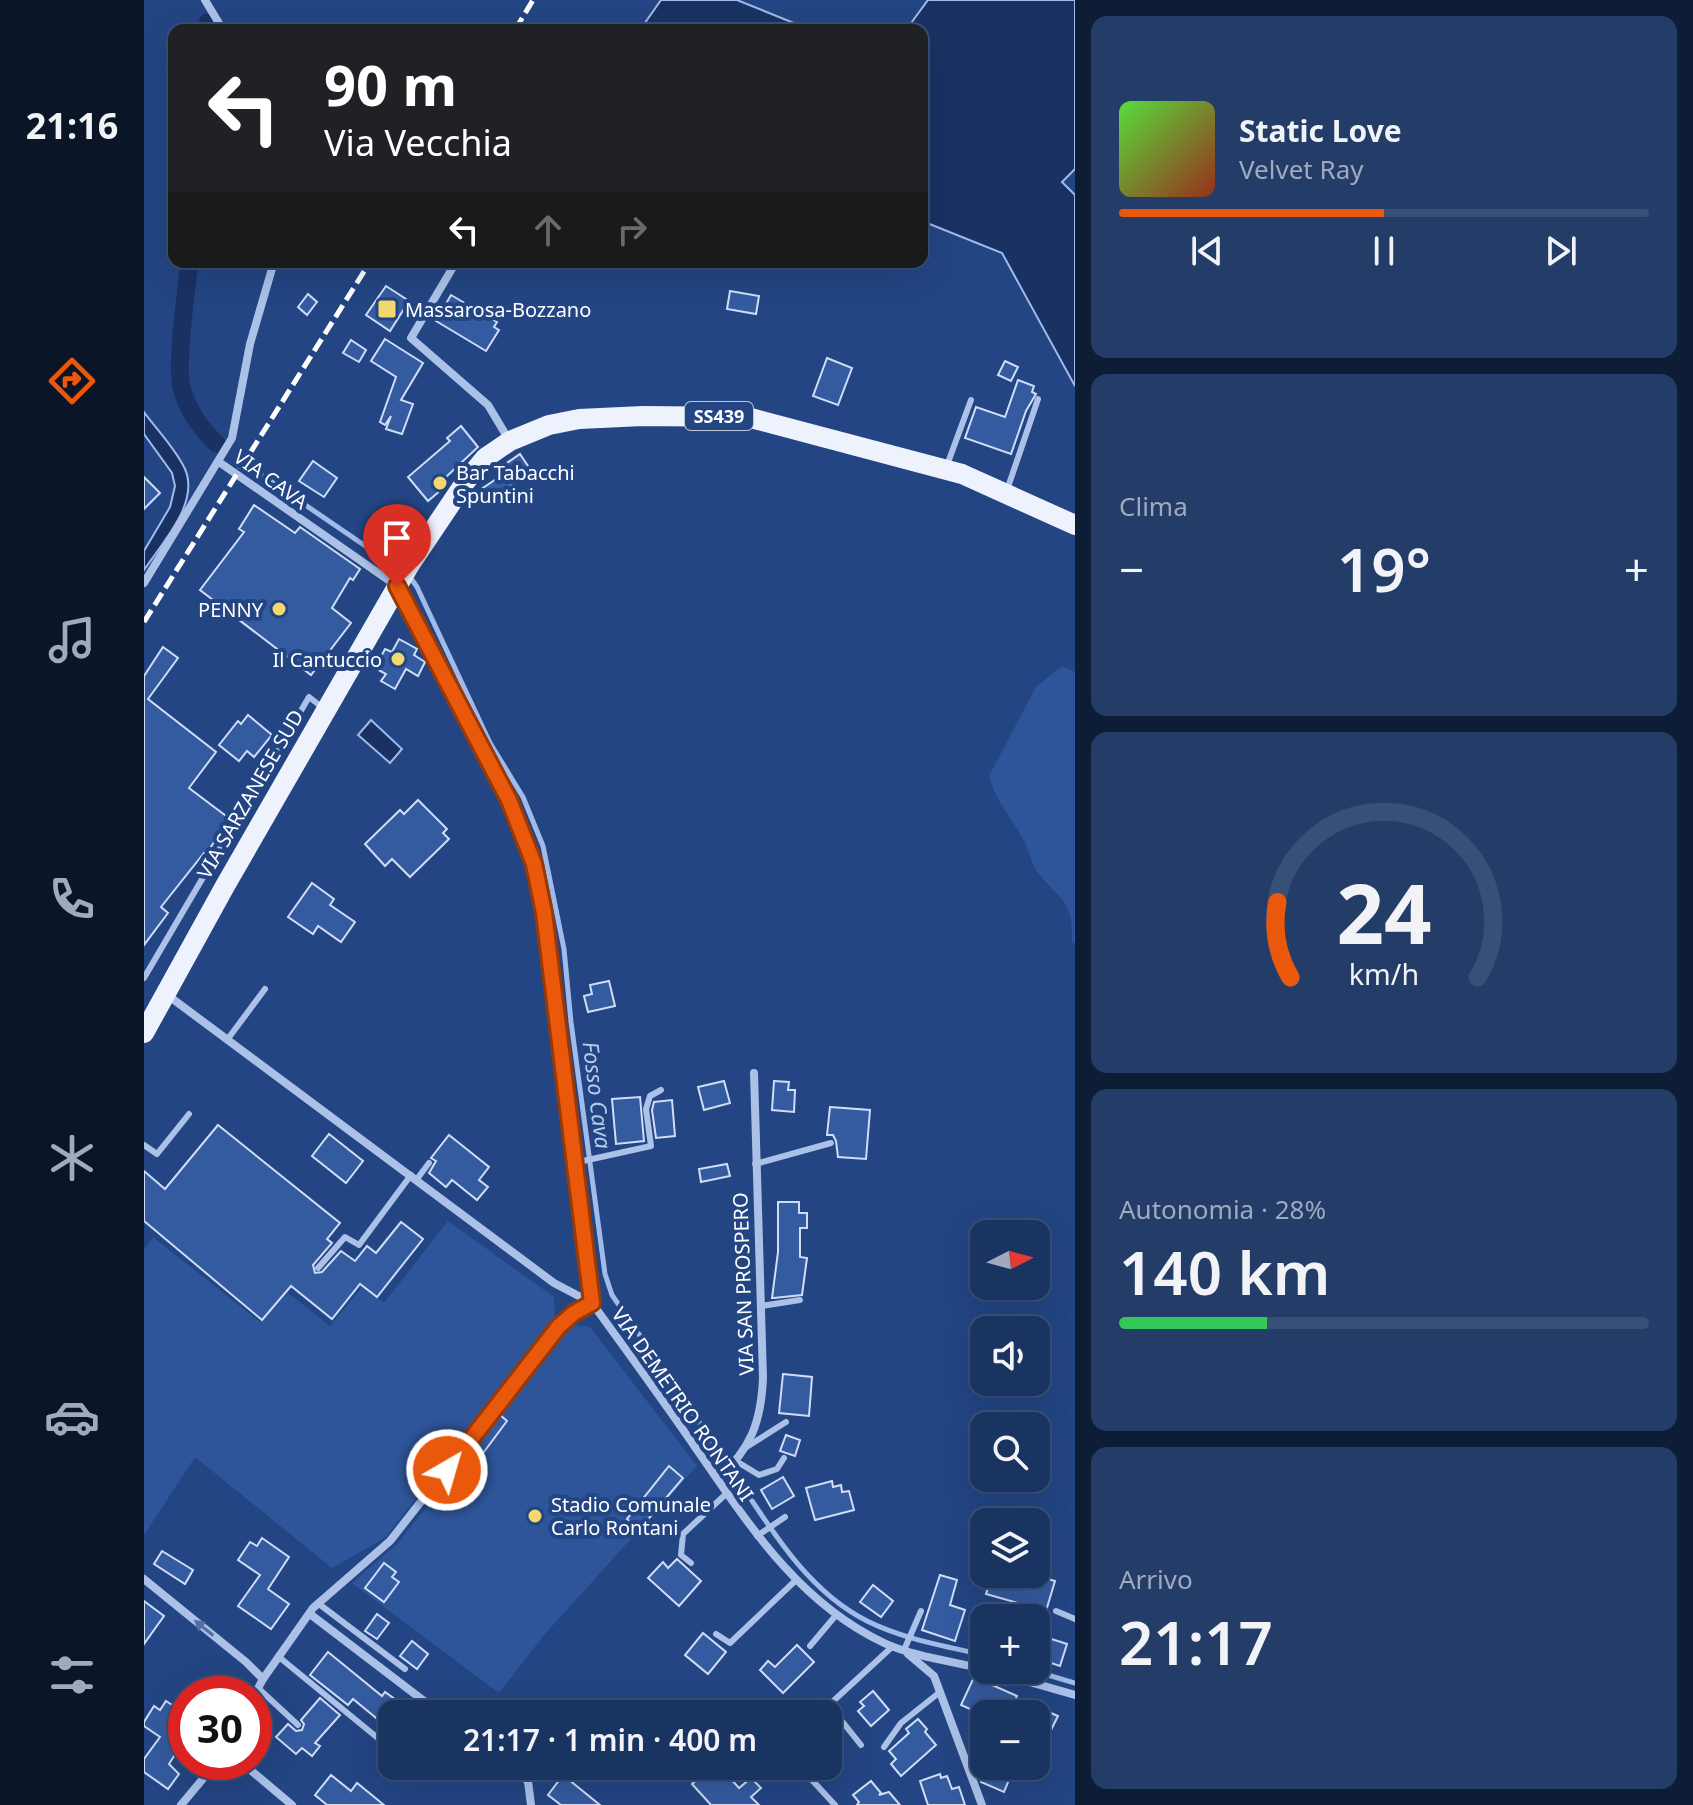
<!DOCTYPE html>
<html lang="it">
<meta charset="utf-8">
<style>
:root{--surface:#1a3462;--page:#233c68;--text:#f1f3f6;--muted:#9faabe;--line:#384f77;--accent:#ea580c}
body{margin:0;font-family:"Noto Sans",sans-serif;background:var(--page);color:var(--text);height:100vh;display:flex;flex-direction:column;font-size:30px;white-space:nowrap}
*{box-sizing:border-box;margin:0}
p{font-size:26px;color:var(--muted)}
.icon{flex:none;width:44px;height:44px;fill:none;stroke:currentColor;stroke-width:2;stroke-linecap:round;stroke-linejoin:round}
.map{position:relative;flex:1;overflow:hidden}
.side{display:flex;flex-direction:column;gap:16px;padding:16px;background:#0e1d36;width:618px}
.side>*{flex:none}
.hud{position:absolute;left:24px;top:24px;width:760px;height:244px;border-radius:16px;box-shadow:0 8px 32px #0002,0 0 0 2px var(--line);background:#202124;color:#fff;overflow:hidden}
.needle{width:52px;rotate:84deg}
.buttons{position:absolute;left:826px;top:1220px;display:grid;gap:16px}
.buttons a{display:grid;place-items:center;width:80px;height:80px;border-radius:16px;background:var(--surface);box-shadow:0 8px 32px #0002,0 0 0 2px var(--line);font-size:40px}
.speed{position:absolute;left:24px;top:1676px;display:flex;gap:16px;font-size:40px;font-weight:700;text-align:center}
.speed>*{display:grid;place-content:center;width:104px;height:104px;border-radius:50%;background:var(--surface);box-shadow:0 8px 32px #0002,0 0 0 2px var(--line);line-height:1}
.speed .limit{border:12px solid #d22;background:#fff;color:#111}
.pin{position:absolute;display:grid;place-items:center;width:68px;height:68px;color:#fff;margin:-82px -34px;border-radius:50% 50% 50% 0;rotate:-45deg;box-shadow:0 0 8px #0007}
.pin .icon{rotate:45deg}
.me{position:absolute;width:88px;margin:-44px;rotate:38deg;stroke-linejoin:round;filter:drop-shadow(0 0 6px #0008)}
.turn{display:flex;align-items:center;gap:28px;height:168px;padding:0 24px;font-size:36px}
.turn .icon{width:104px;height:104px;stroke-width:2.5}
.turn b{display:block;font-size:56px;line-height:68px}
.lanes{display:flex;align-items:center;height:76px;padding:0 24px;background:#0003;justify-content:center;gap:40px;direction:ltr}
.lanes .off{opacity:.35}
.big{font-size:60px;font-weight:600;line-height:1.1}
.side .card{flex:1;display:flex;flex-direction:column;justify-content:center;gap:12px;min-width:0;padding:0 28px;border-radius:16px;background:var(--page)}
.side .dial{align-items:center;gap:0}
.dial svg{height:208px;overflow:visible;fill:none;stroke:var(--line);stroke-width:7;stroke-linecap:round;text-anchor:middle}
.dial text{fill:var(--text);stroke:none}
.song{display:flex;align-items:center;gap:24px}
.cover{width:96px;height:96px;border-radius:12px;background:linear-gradient(135deg,hsl(110 70% 55%),hsl(10 70% 35%))}
.played{height:8px;border-radius:4px;background:linear-gradient(90deg,var(--accent) 50%,var(--line) 50%)}
.keys{display:flex;justify-content:space-around;direction:ltr}
.heat{display:flex;justify-content:space-between;align-items:center;font-size:44px;direction:ltr}
.charge{height:12px;border-radius:6px;background:linear-gradient(90deg,#34c759 28%,var(--line) 0)}
.trip{position:absolute;left:234px;top:1700px;width:464px;height:80px;border-radius:16px;background:var(--surface);box-shadow:0 8px 32px #0002,0 0 0 2px var(--line);font-weight:600;line-height:80px;text-align:center}
main{display:flex;flex:1;min-height:0}
.dock{display:flex;flex-direction:column;width:144px;justify-content:space-around;align-items:center;background:#0a1527;color:var(--muted)}
.dock .icon{width:56px;height:56px}
.dock .on{color:var(--accent)}
.dock b{font-size:36px;color:var(--text)}
.map>svg:first-child{display:block}
.green{fill:#2e559a}
.water{fill:#193263;stroke:#a0bbe9;stroke-width:2}
.lines{fill:none;stroke-linecap:round;stroke-linejoin:round}
.stream{stroke:#a0bbe9;stroke-width:5}
.canal{stroke:#193263;stroke-width:18}
.building{fill:#345aa0;stroke:#cfddf6;stroke-width:2}
.lane{stroke:#abc1e8;stroke-width:6}
.street{stroke:#abc1e8;stroke-width:8}
.primary{stroke:#eef2fd;stroke-width:20}
.rail{stroke:#fff;stroke-width:5;stroke-dasharray:14 6;stroke-linecap:butt}
.oneway{fill:#5370a6}
.route-casing{stroke:#983908;stroke-width:20}
.route{stroke:#ea580c;stroke-width:14}
.poi-dot{fill:#f2d86f;stroke:#234583;stroke-width:3}
.labels{text-anchor:middle;dominant-baseline:central;stroke-width:8;stroke-linejoin:round;paint-order:stroke}
.shield{fill:#234583;stroke:#bdc7da;stroke-width:2}
.shield-label{font-size:18px;font-weight:bold;fill:#fff}
.poi-label{font-size:20px;fill:#fff;stroke:#234583;text-anchor:start}
.street-label{font-size:20px;fill:#fff;stroke:#234583}
.water-label{font-size:22px;font-style:italic;fill:#b7ccef;stroke:#234583}
</style>
<main>
<nav class="dock">
<b>21:16</b>
<svg class="icon on" aria-label="directions" viewBox="0 0 24 24"><path d="M12 3l9 9-9 9-9-9zM9 14v-3h6M13 9l2 2-2 2"/></svg>
<svg class="icon" aria-label="music" viewBox="0 0 24 24"><path d="M9 18V5l10-2v13"/><circle cx="6" cy="18" r="3"/><circle cx="16" cy="16" r="3"/></svg>
<svg class="icon" aria-label="phone" viewBox="0 0 24 24"><path d="M5 4h4l2 5-3 2q2 4 5 5l2-3 5 2v4C11 20 4 13 5 4z"/></svg>
<svg class="icon" aria-label="climate" viewBox="0 0 24 24"><path d="M12 3v18M4 7l16 10M4 17L20 7"/></svg>
<svg class="icon" aria-label="car" viewBox="0 0 24 24"><path d="M5 17H2v-5l4-1 3-4h7l3 4 3 1v5h-3M9 17h6M6 11h13"/><circle cx="7" cy="17" r="2"/><circle cx="17" cy="17" r="2"/></svg>
<svg class="icon" aria-label="filters" viewBox="0 0 24 24"><path d="M4 7h16M4 17h16"/><circle cx="9" cy="7" r="2"/><circle cx="15" cy="17" r="2"/></svg>
</nav>
<div class="map">
<svg width="931" height="1805" viewBox="0 0 931 1805">
<rect width="100%" height="100%" fill="#234583"/>
<g class="green">
<path d="M 918,666 L 931,672 L 931,944 L 928,942 C 929,899 917,901 893,872 C 887,864 886,852 881,843 C 870,820 851,801 845,776 L 892,687 Z"/>
<polygon points="304,1221 410,1297 411,1319 242,1537 188,1568 51,1457 0,1535 0,1249 9,1237 116,1322 144,1293 186,1326 218,1287 240,1303"/>
<polygon points="430,1325 446,1327 553,1466 400,1635 355,1693 208,1583 253,1544 297,1489 295,1487 351,1412 354,1413 423,1328"/>
</g>
<g class="water">
<polygon points="517,0 593,0 667,30 496,30"/>
<polygon points="784,0 931,0 931,169 918,182 931,195 931,386 858,253 778,221 778,30 762,30"/>
<path d="M 0,412 C 13,430 32,449 41,469 C 56,503 18,543 0,570 L 0,551 L 26,507 L 31,486 L 28,473 L 0,434 Z"/>
<polygon points="227,720 258,749 246,763 214,735"/>
</g>
<g class="lines">
<g class="stream">
<polyline points="113,472 258,571"/>
<path d="M 266,577 L 273,587 L 346,743 L 379,797 L 399,846 L 420,949 L 427,1022 L 461,1274 L 468,1295 C 505,1349 542,1403 579,1457 C 619,1515 657,1588 723,1621 C 759,1639 801,1646 840,1655"/>
<polyline points="887,1670 931,1683"/>
</g>
<g class="canal">
<polyline points="64,30 64,22"/>
<path d="M 45,262 C 43,291 30,370 39,393 C 46,413 58,430 73,444"/>
</g>
</g>
<g class="building">
<polygon points="242,286 265,301 246,331 222,315"/>
<polygon points="586,291 615,296 612,314 583,309"/>
<polygon points="164,294 173,302 163,315 154,307"/>
<polygon points="307,295 353,322 350,327 355,330 342,351 292,321"/>
<polygon points="241,339 279,363 257,400 269,404 258,434 242,429 247,416 241,425 236,422 252,377 227,361"/>
<polygon points="207,340 222,350 215,362 199,353"/>
<polygon points="683,358 708,368 694,405 669,396"/>
<polygon points="861,361 874,367 867,381 854,375"/>
<polygon points="874,380 890,386 888,392 892,394 882,411 867,454 821,438 832,407 861,417"/>
<polygon points="317,426 334,447 301,478 304,484 284,501 264,477 306,441 303,438"/>
<polygon points="376,454 388,472 344,501 336,490 358,475 354,469"/>
<polygon points="169,461 193,478 180,497 155,481"/>
<polygon points="0,477 16,493 0,509"/>
<polygon points="110,505 151,533 156,527 216,569 209,580 206,578 188,608 207,623 167,675 56,590 100,532 95,529"/>
<polygon points="255,639 273,649 270,655 281,662 274,676 262,669 251,689 237,681 242,674 231,668 241,649 248,652"/>
<polygon points="19,647 34,658 4,699 72,752 45,788 86,819 62,854 60,853 17,907 24,913 0,945 0,676"/>
<polygon points="104,715 128,735 110,757 103,751 95,761 75,745 94,721 97,724"/>
<polygon points="274,800 303,829 299,833 305,839 266,877 248,859 241,866 221,844 256,810 260,814"/>
<polygon points="168,883 190,899 186,905 211,922 197,942 174,926 169,934 144,917"/>
<polygon points="465,981 471,1006 444,1012 440,996 448,994 446,985"/>
<polygon points="580,1081 586,1103 560,1110 554,1087"/>
<polygon points="630,1081 645,1082 644,1090 651,1090 650,1112 628,1110"/>
<polygon points="496,1097 500,1141 472,1144 468,1099"/>
<polygon points="528,1100 531,1136 512,1138 508,1110 510,1102"/>
<polygon points="686,1107 726,1110 722,1159 694,1157 692,1141 689,1135 683,1135"/>
<polygon points="74,1125 196,1223 183,1239 188,1243 169,1265 171,1273 178,1272 197,1251 211,1261 223,1246 232,1253 257,1222 279,1239 233,1297 216,1284 188,1319 147,1286 118,1320 0,1221 0,1171 21,1189"/>
<polygon points="185,1134 219,1161 202,1183 168,1156"/>
<polygon points="305,1135 345,1167 335,1180 344,1187 333,1200 308,1180 302,1187 285,1173 292,1161 287,1158"/>
<polygon points="583,1164 586,1176 557,1182 555,1169"/>
<polygon points="634,1202 655,1202 655,1213 663,1213 663,1228 656,1228 656,1257 663,1258 658,1295 630,1298 628,1298 634,1252"/>
<polygon points="639,1374 668,1377 665,1416 635,1413"/>
<polygon points="355,1414 363,1421 307,1496 296,1488"/>
<polygon points="642,1435 656,1440 651,1456 636,1451"/>
<polygon points="525,1466 539,1478 495,1530 483,1519"/>
<polygon points="639,1477 650,1496 628,1509 617,1490"/>
<polygon points="688,1481 689,1487 697,1485 698,1492 705,1491 710,1510 671,1520 662,1488"/>
<polygon points="118,1538 145,1557 124,1589 145,1604 127,1629 94,1606 116,1575 94,1560 106,1542 113,1546"/>
<polygon points="18,1551 49,1570 41,1584 10,1564"/>
<polygon points="533,1559 557,1581 535,1606 504,1578 519,1562 524,1568"/>
<polygon points="240,1563 252,1572 248,1577 255,1582 240,1602 221,1588"/>
<polygon points="848,1574 887,1574 911,1581 902,1611 842,1594"/>
<polygon points="796,1575 813,1580 806,1605 821,1610 811,1641 778,1630"/>
<polygon points="729,1585 749,1601 737,1617 716,1602"/>
<polygon points="0,1601 20,1616 0,1644"/>
<polygon points="233,1614 245,1623 233,1639 221,1631"/>
<polygon points="559,1633 582,1652 564,1674 541,1655"/>
<polygon points="895,1635 923,1644 916,1666 892,1658"/>
<polygon points="268,1641 284,1654 273,1669 256,1656"/>
<polygon points="653,1645 670,1662 639,1693 616,1670 624,1661 631,1667"/>
<polygon points="184,1652 238,1696 241,1692 252,1700 248,1705 256,1710 253,1714 248,1714 248,1721 243,1727 209,1699 204,1705 166,1675"/>
<polygon points="830,1677 873,1696 866,1712 843,1702 837,1714 817,1705"/>
<polygon points="729,1691 745,1710 727,1726 714,1711 720,1706 716,1702"/>
<polygon points="176,1698 196,1715 171,1743 176,1746 168,1756 158,1748 152,1754 132,1737 144,1724 152,1731 158,1730 160,1724 157,1720"/>
<polygon points="22,1701 42,1714 42,1737 25,1764 35,1774 24,1789 0,1772 0,1759 16,1737 0,1726 0,1722 10,1706 16,1710"/>
<polygon points="900,1710 914,1716 892,1760 892,1726"/>
<polygon points="774,1719 783,1729 781,1732 792,1745 757,1776 747,1764 752,1759 745,1751 765,1733 762,1729"/>
<polygon points="844,1766 867,1775 860,1792 837,1782"/>
<polygon points="577,1768 595,1788 607,1778 617,1788 607,1797 615,1805 567,1805 548,1784 563,1770 568,1776"/>
<polygon points="796,1774 797,1778 803,1776 808,1789 815,1787 821,1805 784,1805 776,1781"/>
<polygon points="187,1775 207,1791 213,1783 240,1805 183,1805 171,1795"/>
<polygon points="419,1775 456,1805 417,1805 404,1795"/>
<polygon points="727,1781 737,1793 735,1795 745,1792 756,1805 713,1805 715,1802 709,1795"/>
</g>
<g class="lines">
<g class="lane">
<polyline points="802,468 827,400"/>
<polyline points="863,490 894,399"/>
<polyline points="0,978 165,697 179,708"/>
<polyline points="83,1040 121,989"/>
<polyline points="0,1145 13,1154 45,1114"/>
<polyline points="430,1163 507,1146 502,1109 506,1096 517,1090"/>
<polyline points="611,1164 687,1143"/>
<polyline points="273,1179 285,1163"/>
<polyline points="174,1268 201,1237 215,1245 267,1175"/>
<polyline points="617,1306 656,1300"/>
<polyline points="601,1448 642,1422"/>
<polyline points="592,1461 615,1475 633,1469 640,1458"/>
<polyline points="613,1536 641,1517"/>
<polyline points="547,1563 537,1555 539,1534 583,1493"/>
<polyline points="175,1604 261,1669"/>
<polyline points="912,1611 931,1619"/>
<polyline points="572,1634 586,1643 651,1581"/>
<polyline points="666,1646 693,1614"/>
<polyline points="760,1650 777,1611"/>
<polyline points="135,1657 246,1748"/>
<polyline points="114,1688 154,1725"/>
<polyline points="717,1745 685,1705 749,1646"/>
<polyline points="740,1747 757,1723 796,1692"/>
<polyline points="667,1779 691,1805"/>
</g>
<g class="street">
<polyline points="61,0 79,30"/>
<polyline points="312,262 267,338 344,405 365,440"/>
<polyline points="75,462 253,586 365,800 390,864 400,913 448,1303 430,1313 415,1326 246,1541 169,1608 119,1679 110,1696"/>
<polyline points="0,583 88,438 106,344 130,262"/>
<path d="M 22,994 L 410,1283 L 448,1303 C 483,1351 518,1399 551,1447 C 604,1523 653,1602 740,1643 C 771,1657 807,1661 840,1669"/>
<path d="M 574,1479 C 607,1448 617,1423 619,1378 L 610,1073"/>
<polyline points="0,1579 102,1662 119,1679"/>
<polyline points="166,1614 297,1714"/>
<polyline points="764,1654 790,1676 838,1805"/>
<polyline points="844,1670 931,1695"/>
<polyline points="97,1762 148,1805"/>
<polyline points="365,1766 384,1781 387,1805"/>
<polyline points="37,1805 73,1762"/>
</g>
<polyline class="primary" points="0,1033 81,886 265,566 322,481 341,458 366,441 405,425 435,419 499,416 603,417 818,474 931,525"/>
<g class="rail">
<polyline points="371,30 389,0"/>
<polyline points="0,622 226,262"/>
</g>
</g>
<defs><path id="oneway-solid" d="M-6-.8H1V-3.2L6.5 0L1 3.2V.8H-6Z" transform="scale(2)"/></defs>
<use class="oneway" href="#oneway-solid" transform="translate(60 1628) rotate(-141)"/>
<g class="lines">
<g class="route-casing">
<polyline id="route" points="253,586 365,800 390,864 400,913 448,1303 430,1313 415,1326 303,1470"/>
</g>
<use href="#route" class="route"/>
</g>
<g class="poi-dot">
<rect x="233" y="299" width="20" height="20" rx="4"/>
<circle cx="296" cy="483" r="8"/>
<circle cx="135" cy="609" r="8"/>
<circle cx="254" cy="659" r="8"/>
<circle cx="391" cy="1516" r="8"/>
</g>
<g class="labels">
<rect class="shield" x="541" y="402" width="68" height="28" rx="6"/>
<g class="shield-label">
<text x="575" y="416">SS439</text>
</g>
<g class="poi-label">
<text x="261" y="309">Massarosa-Bozzano</text>
<text x="312" y="472">Bar Tabacchi<tspan x="312" dy="23">Spuntini</tspan></text>
<text x="119" y="609" text-anchor="end">PENNY</text>
<text x="238" y="659" text-anchor="end">Il Cantuccio</text>
<text x="407" y="1504">Stadio Comunale<tspan x="407" dy="23">Carlo Rontani</tspan></text>
</g>
<g class="street-label">
<text transform="translate(127 479) rotate(36)">VIA CAVA</text>
<text transform="translate(106 794) rotate(-60)">VIA SARZANESE SUD</text>
<text transform="translate(599 1284) rotate(-92)">VIA SAN PROSPERO</text>
<text transform="translate(539 1404) rotate(55)">VIA DEMETRIO RONTANI</text>
</g>
<g class="water-label">
<text transform="translate(454 1095) rotate(83)">Fosso Cava</text>
</g>
</g>
</svg>
<div class="buttons">
<a><svg class="needle" viewBox="-14 -14 28 28"><path d="M0-13l5 13h-10z" fill="#e53935"/><path d="M0 13l5-13h-10z" fill="#9faabe"/></svg></a>
<a><svg class="icon" aria-label="sound" viewBox="0 0 24 24"><path d="M4 9h4l5-4v14l-5-4H4zM17 9q2 3 0 6"/></svg></a>
<a><svg class="icon" aria-label="search" viewBox="0 0 24 24"><circle cx="10" cy="10" r="6"/><path d="M15 15l6 6"/></svg></a>
<a><svg class="icon" aria-label="layers" viewBox="0 0 24 24"><path d="M12 4l9 5-9 5-9-5zM3 14l9 5 9-5"/></svg></a>
<a>+</a>
<a>−</a>
</div>
<div class="speed"><div class="limit">30</div></div>
<div class="pin" style="left:253px;top:586px;background:#d93025"><svg class="icon" aria-label="arrive" viewBox="0 0 24 24"><path d="M6 21V4h12l-3 4 3 4H6"/></svg></div>
<svg class="me" style="left:303px;top:1470px" viewBox="-20 -20 40 40"><circle r="17" fill="#ea580c" stroke="#fff" stroke-width="3"/><path d="M0-11L8 9 0 5-8 9z" fill="#fff"/></svg>
<div class="trip">21:17 · 1 min · 400 m</div>
<div class="hud">
<div class="turn"><svg class="icon" aria-label="left" viewBox="0 0 24 24"><path d="M17 20v-9H6M10 6l-5 5 5 5"/></svg><div><b>90 m</b>Via Vecchia</div></div>
<div class="lanes"><svg class="icon" aria-label="left" viewBox="0 0 24 24"><path d="M17 20v-9H6M10 6l-5 5 5 5"/></svg><svg class="icon off" aria-label="ahead" viewBox="0 0 24 24"><path d="M12 20V5M6 11l6-6 6 6"/></svg><svg class="icon off" aria-label="right" viewBox="0 0 24 24"><path d="M7 20v-9h11M14 6l5 5-5 5"/></svg></div>
</div>
</div>
<section class="side">
<div class="card">
<div class="song"><i class="cover"></i><div><b>Static Love</b><p>Velvet Ray</p></div></div>
<div class="played"></div>
<div class="keys"><svg class="icon" aria-label="previous" viewBox="0 0 24 24"><path d="M18 5L8 12l10 7zM5 5v14"/></svg><svg class="icon" aria-label="pause" viewBox="0 0 24 24"><path d="M8 5v14M16 5v14"/></svg><svg class="icon" aria-label="next" viewBox="0 0 24 24"><path d="M6 5l10 7-10 7zM19 5v14"/></svg></div>
</div>
<div class="card"><p>Clima</p>
<div class="heat"><a>−</a><b class="big">19°</b><a>+</a></div>
</div>
<div class="card dial"><svg viewBox="0 0 100 80">
<path d="M14 69A42 42 0 1 1 86 69"/>
<path d="M14 69A42 42 0 0 1 9 40" stroke="#ea580c"/>
<text x="50" y="56" font-size="32" font-weight="700">24</text>
<text x="50" y="72" font-size="11">km/h</text>
</svg></div>
<div class="card"><p>Autonomia · 28%</p><b class="big">140 km</b><div class="charge"></div></div>
<div class="card"><p>Arrivo</p><b class="big">21:17</b></div>
</section>
</main>
